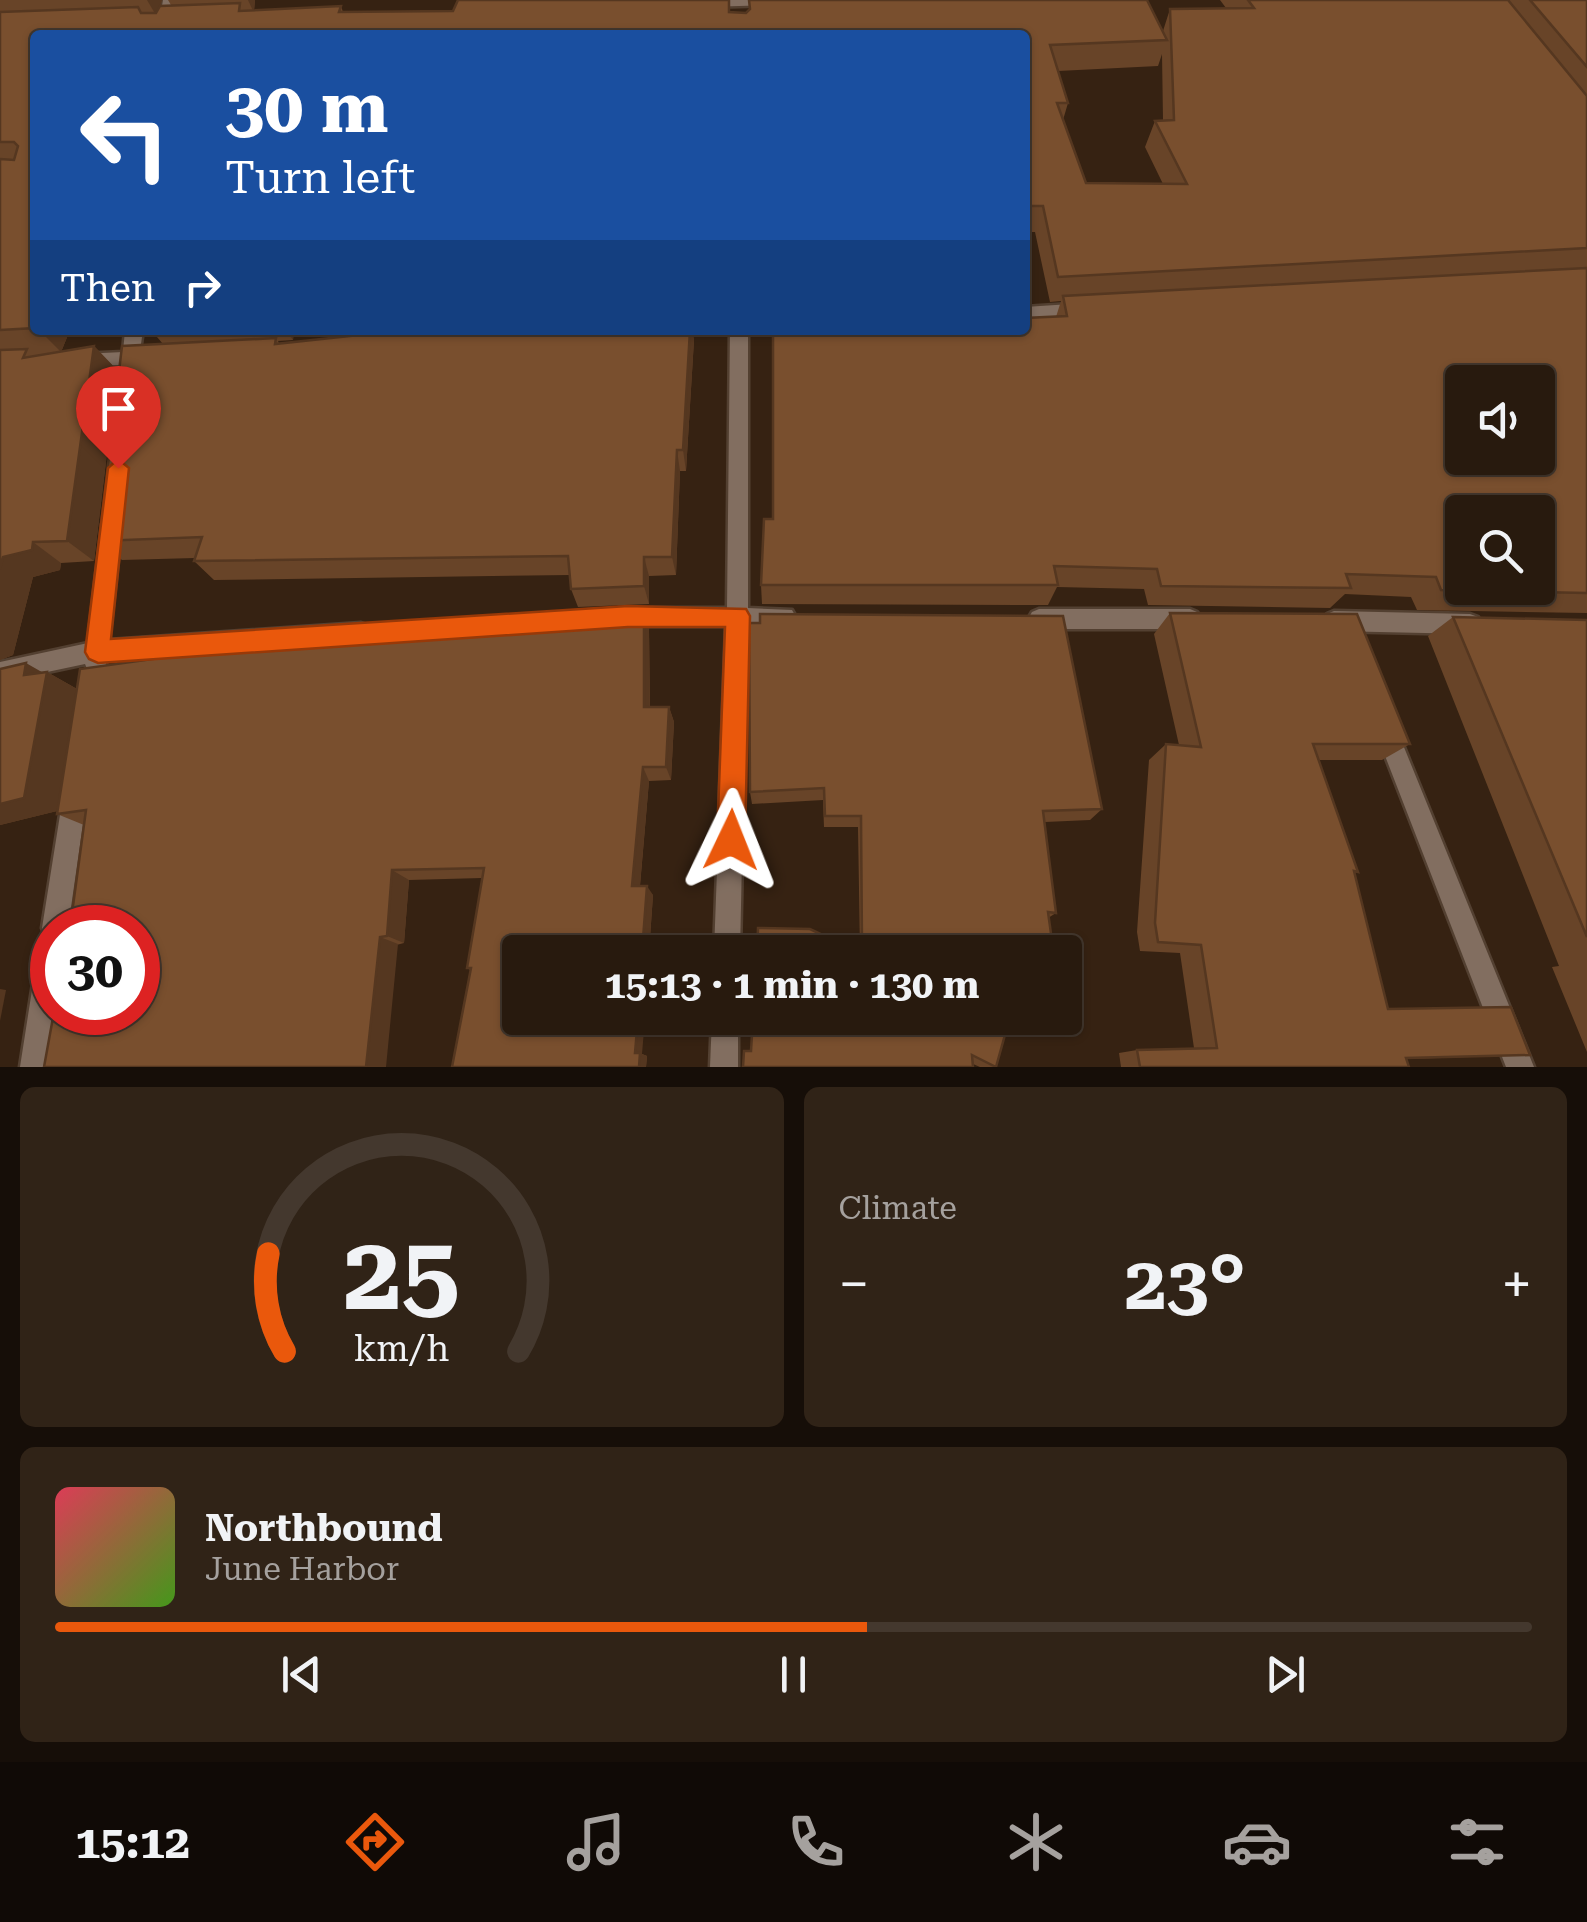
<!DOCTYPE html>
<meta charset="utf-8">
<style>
:root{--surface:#281a0e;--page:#302317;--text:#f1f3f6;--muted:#a5a19e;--line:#44382e;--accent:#ea580c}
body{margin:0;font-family:"Roboto Serif",serif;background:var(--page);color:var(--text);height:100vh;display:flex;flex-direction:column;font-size:38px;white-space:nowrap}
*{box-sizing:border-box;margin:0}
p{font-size:32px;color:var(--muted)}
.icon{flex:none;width:55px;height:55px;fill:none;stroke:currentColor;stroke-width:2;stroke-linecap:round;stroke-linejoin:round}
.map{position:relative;height:1067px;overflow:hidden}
.drawer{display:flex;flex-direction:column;gap:20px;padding:20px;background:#160e08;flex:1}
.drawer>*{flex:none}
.guide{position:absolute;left:30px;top:30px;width:1000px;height:305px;border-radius:10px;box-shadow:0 2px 8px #0004,0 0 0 2px var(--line);background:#1a4fa0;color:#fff;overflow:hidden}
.fabs{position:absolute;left:1445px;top:365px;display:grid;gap:20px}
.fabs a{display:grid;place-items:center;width:110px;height:110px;border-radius:10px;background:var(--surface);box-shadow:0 2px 8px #0004,0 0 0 2px var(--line);font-size:50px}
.speed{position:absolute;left:30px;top:905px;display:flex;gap:20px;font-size:50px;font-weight:700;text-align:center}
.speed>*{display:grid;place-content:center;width:130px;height:130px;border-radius:50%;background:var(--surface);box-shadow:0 2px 8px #0004,0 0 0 2px var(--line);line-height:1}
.speed .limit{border:15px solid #d22;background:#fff;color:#111}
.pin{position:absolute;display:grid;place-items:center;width:85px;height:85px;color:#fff;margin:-102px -42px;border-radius:50% 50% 50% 0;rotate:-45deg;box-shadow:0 0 10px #0007}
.pin .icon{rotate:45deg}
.me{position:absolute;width:110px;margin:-55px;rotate:2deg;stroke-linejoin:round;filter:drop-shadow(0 0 8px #0008)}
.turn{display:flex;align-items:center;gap:35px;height:210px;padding:0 30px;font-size:45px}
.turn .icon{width:130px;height:130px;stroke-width:2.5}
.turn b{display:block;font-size:70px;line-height:85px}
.then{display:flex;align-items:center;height:95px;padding:0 30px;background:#0003;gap:20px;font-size:38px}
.big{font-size:75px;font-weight:700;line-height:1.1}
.drawer .tile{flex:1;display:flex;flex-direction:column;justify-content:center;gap:15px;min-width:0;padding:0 35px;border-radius:15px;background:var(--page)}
.drawer .dial{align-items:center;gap:0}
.dial svg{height:260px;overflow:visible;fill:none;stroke:var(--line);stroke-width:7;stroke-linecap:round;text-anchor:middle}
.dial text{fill:var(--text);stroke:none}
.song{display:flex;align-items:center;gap:30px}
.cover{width:120px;height:120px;border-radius:15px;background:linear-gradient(135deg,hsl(350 70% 55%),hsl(100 70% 35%))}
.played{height:10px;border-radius:5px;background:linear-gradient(90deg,var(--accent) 55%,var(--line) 55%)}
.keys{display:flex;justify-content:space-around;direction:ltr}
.heat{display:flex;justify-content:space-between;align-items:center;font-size:55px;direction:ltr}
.drawer .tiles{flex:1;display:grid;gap:20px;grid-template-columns:1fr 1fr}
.tile:last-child{grid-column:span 2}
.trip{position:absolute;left:502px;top:935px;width:580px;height:100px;border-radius:10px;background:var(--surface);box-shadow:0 2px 8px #0004,0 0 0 2px var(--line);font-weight:700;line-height:100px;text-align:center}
.dock{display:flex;height:160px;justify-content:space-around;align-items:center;background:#100a06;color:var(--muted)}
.dock .icon{width:70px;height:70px}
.dock .on{color:var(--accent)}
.dock b{font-size:45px;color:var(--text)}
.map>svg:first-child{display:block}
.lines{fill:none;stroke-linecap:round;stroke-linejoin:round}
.minor-casing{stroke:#534031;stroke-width:5}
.minor{fill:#826e60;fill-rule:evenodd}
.wall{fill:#684428;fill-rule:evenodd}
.shaded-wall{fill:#553720}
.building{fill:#794f2e;stroke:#553720;stroke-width:2.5;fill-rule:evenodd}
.route{fill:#ea580c;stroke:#983908;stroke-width:2.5}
</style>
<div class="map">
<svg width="1587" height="1067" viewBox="0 0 1587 1067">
<rect width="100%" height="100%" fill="#362212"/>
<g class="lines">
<g class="minor-casing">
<g id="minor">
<polygon points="163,0 175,0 171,35 157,35"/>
<polygon points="701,0 810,0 804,4 706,7 700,3"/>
<polygon points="1086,303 1094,309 1092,313 1025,319 1025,307"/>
<polygon points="125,330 143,330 140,351 154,352 157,357 154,362 139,364 135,376 123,376 121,365 76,366 73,361 82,354 123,352"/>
<polygon points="730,330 748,330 748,608 792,610 796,617 792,624 747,626 740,952 714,952 726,626 619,626 612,624 608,617 612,610 619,608 727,608"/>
<polygon points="112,516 119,518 122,524 109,640 361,623 369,626 372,633 369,640 107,660 104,671 96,674 88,671 85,664 0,682 0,662 88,643 102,524 105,518"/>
<polygon points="1039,609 1190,609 1197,612 1201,619 1197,626 1190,629 1039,629 1032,626 1028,619 1032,612"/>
<polygon points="1334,611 1470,614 1478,617 1481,624 1478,631 1470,634 1334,631 1327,628 1323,621 1327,614"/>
<polygon points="1386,719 1394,722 1397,730 1534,1067 1506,1067 1375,730 1378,722"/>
<polygon points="75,784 83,788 87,796 68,928 52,928 52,1012 55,1012 48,1067 20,1067 39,945 45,935 42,928 63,796 67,788"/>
<polygon points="712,1018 738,1018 738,1067 710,1067"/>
</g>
</g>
<use href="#minor" class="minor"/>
</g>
<g class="wall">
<path d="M 0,0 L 162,0 L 160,6 L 171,5 L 168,0 L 255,0 L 254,10 L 341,6 L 343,12 L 453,11 L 729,0 L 730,12 L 1163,31 L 1170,9 L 1226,8 L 1220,0 L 1587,0 L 1587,613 L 1417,610 L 1411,597 L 1345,594 L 1330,608 L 1148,605 L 1144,589 L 1057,587 L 1048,605 L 762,604 L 761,585 L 773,519 L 1056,317 L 1061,301 L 1050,302 L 1035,232 L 1025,232 L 1025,35 L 35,35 L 35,330 L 70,330 L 61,352 L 94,346 L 117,370 L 94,561 L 61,563 L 60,570 L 33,577 L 13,655 L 0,660 ZM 1162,54 L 1163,120 L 1155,121 L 1145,147 L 1163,184 L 1086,183 L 1063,120 L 1068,103 L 1058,71 L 1158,66 Z"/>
<polygon points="151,330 294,330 293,340 278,341 279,343 377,333 375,330 692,330 694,340 686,471 680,471 676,575 649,576 649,604 578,607 571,589 570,575 214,580 194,561 195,558 122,560 99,541 163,344"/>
<polygon points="644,612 649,630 650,707 669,707 674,722 671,780 649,781 640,886 653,895 649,952 520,952 642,1054 647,1056 646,1067 452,1067 470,970 467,968 482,878 409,880 404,943 138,1012 84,825 57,814 57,811 0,825 42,672 47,672 77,689"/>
<polygon points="1170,613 1410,744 1382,760 1319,760 1358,872 1355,873 1388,1009 1530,1055 1406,1059 1409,1067 1121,1067 1119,1053 1137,1050 1194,1048 1180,953 1140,951 1137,932 1149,760 1166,744 1179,745 1154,634"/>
<polygon points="1453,617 1587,620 1587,1052 1552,967 1559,966 1428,636"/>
<polygon points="749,623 1102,809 1090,820 1045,822 1056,913 1048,918 1053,948 1046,952 860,951 858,827 824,827 823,800 752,804 750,792"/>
<polygon points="994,1018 996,1067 980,1067 973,1064 751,1051"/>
</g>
<g class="shaded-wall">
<polygon points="147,0 162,0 157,17"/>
<polygon points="248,0 255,0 254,13"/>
<polygon points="39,330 70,330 61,352"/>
<polygon points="286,330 294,330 293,340"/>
<polygon points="690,330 692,330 694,340 686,471 683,450"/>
<polygon points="94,346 117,370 94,561 67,541"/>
<polygon points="677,450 680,471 676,575 672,557"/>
<polygon points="33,542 61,563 60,570 33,577 13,655 0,660 0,569 3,557"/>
<polygon points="644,557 649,576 649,604 644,586"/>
<polygon points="644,612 649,630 650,722 644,707"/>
<polygon points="26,663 47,675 47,672 77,689 57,811 0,825 0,804"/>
<polygon points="669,707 674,722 671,780 666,767"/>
<polygon points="643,767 649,781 639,896 632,886"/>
<polygon points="392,870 409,880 404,943 387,936"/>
<polygon points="647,886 653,895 649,952 642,952"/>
<polygon points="380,937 398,944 386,1067 366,1067"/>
<polygon points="0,989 6,990 0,1021"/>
<polygon points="638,1018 645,1018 642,1054 647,1056 646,1067 639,1067 635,1053"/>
</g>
<g class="building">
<polygon points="458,0 729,0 729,12 746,13 750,9 749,0 1147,0 1167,40 1050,45 1068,103 1057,103 1086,183 1187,184 1155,121 1174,120 1170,9 1254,8 1248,0 1508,0 1587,96 1587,248 1058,277 1043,206 1025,206 1025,35 35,35 35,328 0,330 0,159 14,160 18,146 14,142 0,142 0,12 138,7 141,13 156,13 160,6 240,3 239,11 341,6 339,12 453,11"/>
<polygon points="1530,0 1587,0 1587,67"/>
<path d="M 1587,268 L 1587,593 L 1441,590 L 1436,577 L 1346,574 L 1351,588 L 1161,586 L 1157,569 L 1054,566 L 1058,585 L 761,585 L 764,519 L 773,519 L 773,330 L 1025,330 L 1025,318 L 1067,316 L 1063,296 ZM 1462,382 L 1538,382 L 1538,458 L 1462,458 ZM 1462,512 L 1538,512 L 1538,588 L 1462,588 Z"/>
<polygon points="439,330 690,330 683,450 677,450 672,557 644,557 644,586 571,589 568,556 194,561 202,537 99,541 122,346 276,338 275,344 368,334"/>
<polygon points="94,346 67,541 33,542 32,550 3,557 0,569 0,350 27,349 23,358"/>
<polygon points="644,612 644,707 669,707 666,767 643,767 632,886 647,886 642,952 520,952 520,1018 638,1018 635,1053 640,1053 639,1067 452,1067 471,968 467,968 484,868 392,870 387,936 380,937 366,1067 44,1067 54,1012 138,1012 138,928 70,928 86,810 57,814 80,669 386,627"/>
<polygon points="1170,613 1357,614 1410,744 1313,744 1358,872 1354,871 1388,1009 1511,1007 1530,1055 1406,1058 1409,1067 1140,1067 1137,1050 1217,1048 1201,945 1158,942 1155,923 1166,744 1201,747"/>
<polygon points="760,614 1063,616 1102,809 1043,811 1056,913 1048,912 1053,948 862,945 861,816 825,816 824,788 750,792 749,623 760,623"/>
<polygon points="1453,617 1587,620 1587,937"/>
<polygon points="26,663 24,675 47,672 24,798 0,804 0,669"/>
<polygon points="758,928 810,929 859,952 757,952"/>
<polygon points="753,1018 994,1018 1008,1024 996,1067 972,1055 973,1067 743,1067 744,1051 751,1051"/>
</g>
<polygon class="route" points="118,459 129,468 111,639 628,606 746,609 750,616 745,840 740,850 731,854 721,850 717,840 725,627 628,627 98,663 89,659 85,652 108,468"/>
</svg>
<div class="fabs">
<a><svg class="icon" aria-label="sound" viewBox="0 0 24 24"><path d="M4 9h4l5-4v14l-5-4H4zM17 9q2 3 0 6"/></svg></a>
<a><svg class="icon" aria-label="search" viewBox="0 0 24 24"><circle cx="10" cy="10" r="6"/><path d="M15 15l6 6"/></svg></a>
</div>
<div class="speed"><div class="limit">30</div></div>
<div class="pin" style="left:118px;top:468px;background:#d93025"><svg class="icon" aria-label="arrive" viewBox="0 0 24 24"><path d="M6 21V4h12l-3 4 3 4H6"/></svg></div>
<svg class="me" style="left:731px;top:840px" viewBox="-20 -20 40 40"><path d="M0-17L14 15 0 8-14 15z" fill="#ea580c" stroke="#fff" stroke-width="4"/></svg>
<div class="trip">15:13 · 1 min · 130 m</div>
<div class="guide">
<div class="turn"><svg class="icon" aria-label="left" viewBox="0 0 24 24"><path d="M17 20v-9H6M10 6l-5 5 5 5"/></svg><div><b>30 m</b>Turn left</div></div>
<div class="then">Then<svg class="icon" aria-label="right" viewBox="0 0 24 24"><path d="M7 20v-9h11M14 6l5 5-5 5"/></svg></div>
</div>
</div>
<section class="drawer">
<div class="tiles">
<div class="tile dial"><svg viewBox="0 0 100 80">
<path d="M14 69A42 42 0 1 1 86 69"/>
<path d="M14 69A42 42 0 0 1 9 39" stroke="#ea580c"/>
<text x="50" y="56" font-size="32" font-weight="700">25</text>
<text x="50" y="72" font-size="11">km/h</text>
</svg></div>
<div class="tile"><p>Climate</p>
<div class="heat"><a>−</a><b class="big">23°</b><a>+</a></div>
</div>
<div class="tile">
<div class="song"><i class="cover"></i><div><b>Northbound</b><p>June Harbor</p></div></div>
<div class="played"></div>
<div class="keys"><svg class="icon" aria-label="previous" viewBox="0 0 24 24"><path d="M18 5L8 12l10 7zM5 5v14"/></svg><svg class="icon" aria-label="pause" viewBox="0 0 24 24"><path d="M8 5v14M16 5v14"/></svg><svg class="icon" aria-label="next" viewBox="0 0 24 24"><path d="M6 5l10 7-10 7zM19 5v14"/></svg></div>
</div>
</div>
</section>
<nav class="dock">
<b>15:12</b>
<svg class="icon on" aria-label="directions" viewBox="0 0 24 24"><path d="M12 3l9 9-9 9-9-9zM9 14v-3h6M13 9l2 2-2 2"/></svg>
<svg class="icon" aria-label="music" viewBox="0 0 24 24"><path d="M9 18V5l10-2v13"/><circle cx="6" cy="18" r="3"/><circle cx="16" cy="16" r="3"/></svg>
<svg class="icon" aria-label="phone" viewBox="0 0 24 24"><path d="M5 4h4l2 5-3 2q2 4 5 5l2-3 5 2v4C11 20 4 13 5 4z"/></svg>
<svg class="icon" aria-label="climate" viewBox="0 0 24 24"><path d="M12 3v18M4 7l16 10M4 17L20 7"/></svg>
<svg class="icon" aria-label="car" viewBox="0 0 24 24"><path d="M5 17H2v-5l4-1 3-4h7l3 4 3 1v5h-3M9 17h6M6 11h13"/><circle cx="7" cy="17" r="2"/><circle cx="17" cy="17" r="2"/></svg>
<svg class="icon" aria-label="filters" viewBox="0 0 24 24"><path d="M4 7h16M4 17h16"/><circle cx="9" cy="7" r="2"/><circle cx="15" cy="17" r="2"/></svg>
</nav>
